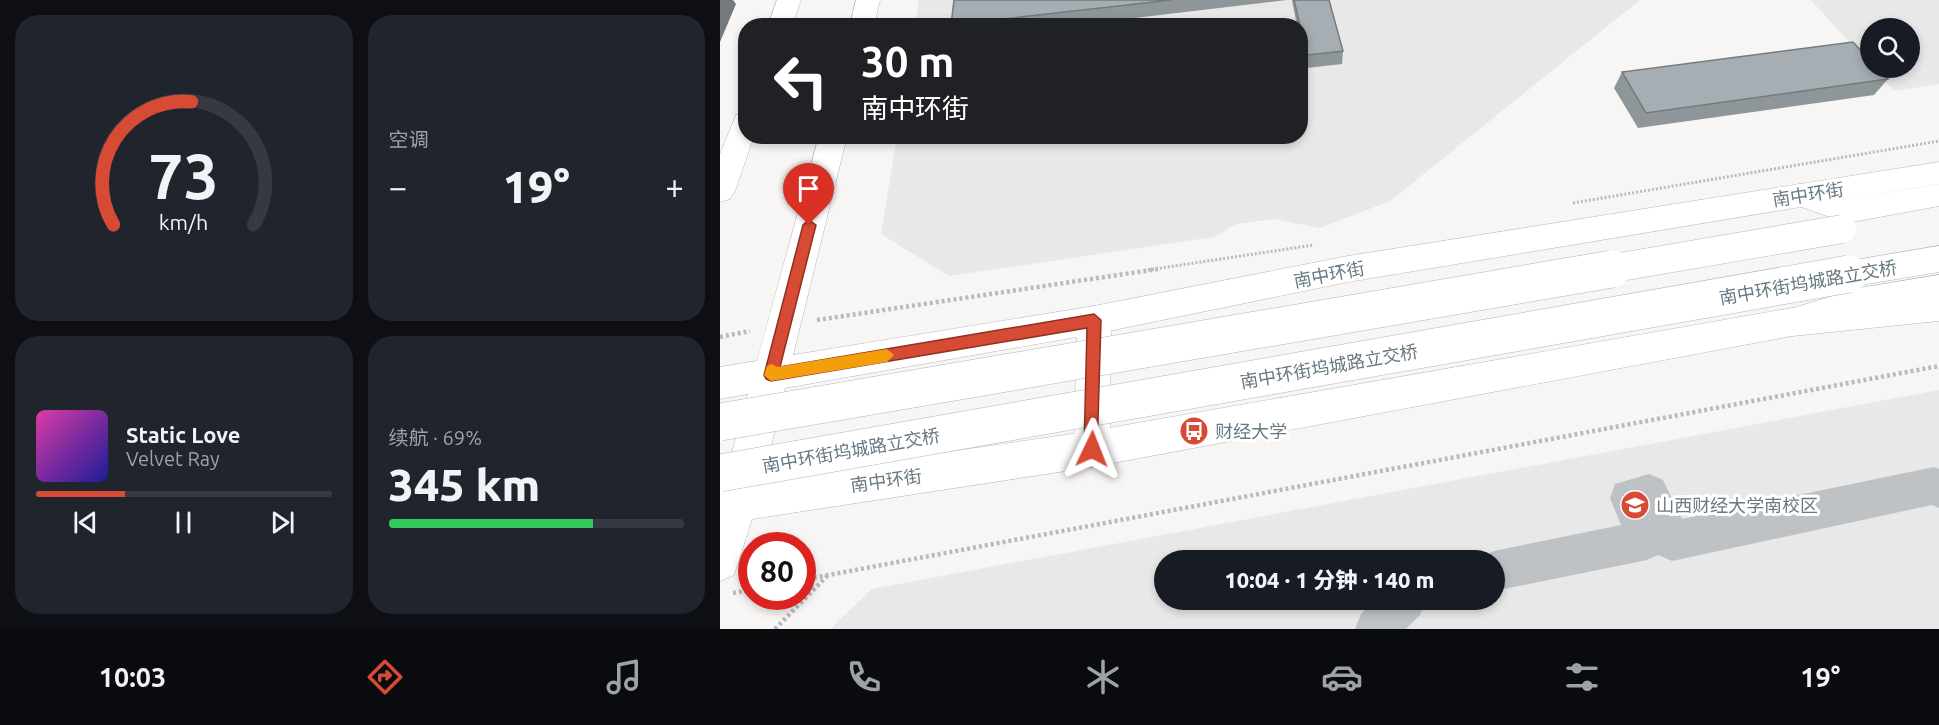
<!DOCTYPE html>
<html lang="zh">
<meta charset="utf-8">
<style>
:root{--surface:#171b24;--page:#20242c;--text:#f1f3f6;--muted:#9ea1a6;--line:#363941;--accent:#d74b34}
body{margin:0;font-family:Ubuntu,"Noto Sans SC",sans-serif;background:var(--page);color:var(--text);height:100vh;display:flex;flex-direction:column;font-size:22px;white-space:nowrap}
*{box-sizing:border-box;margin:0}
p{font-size:20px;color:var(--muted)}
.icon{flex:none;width:33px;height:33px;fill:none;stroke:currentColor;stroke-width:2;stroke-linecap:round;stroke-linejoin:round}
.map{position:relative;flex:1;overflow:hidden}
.sheet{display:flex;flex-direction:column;gap:15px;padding:15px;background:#0d0f14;width:720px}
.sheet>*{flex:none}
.guide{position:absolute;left:18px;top:18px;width:570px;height:126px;border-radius:24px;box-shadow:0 3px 9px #0003;background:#202124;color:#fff;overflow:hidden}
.controls{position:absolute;left:1140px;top:18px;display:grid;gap:12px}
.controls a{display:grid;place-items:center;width:60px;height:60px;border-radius:50%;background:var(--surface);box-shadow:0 3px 9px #0003;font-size:30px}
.speed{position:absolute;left:18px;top:532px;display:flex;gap:12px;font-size:30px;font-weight:700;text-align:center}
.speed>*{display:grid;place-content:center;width:78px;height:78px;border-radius:50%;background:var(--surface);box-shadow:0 3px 9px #0003;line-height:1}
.speed .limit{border:9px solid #d22;background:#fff;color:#111}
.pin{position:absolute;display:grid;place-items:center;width:51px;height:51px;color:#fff;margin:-62px -26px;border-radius:50% 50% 50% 0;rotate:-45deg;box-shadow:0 0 6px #0007}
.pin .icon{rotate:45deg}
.me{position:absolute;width:66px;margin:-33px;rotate:2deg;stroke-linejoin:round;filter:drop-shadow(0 0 4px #0008)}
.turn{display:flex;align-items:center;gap:21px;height:126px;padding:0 24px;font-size:27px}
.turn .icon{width:78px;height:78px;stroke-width:2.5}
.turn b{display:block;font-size:42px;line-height:51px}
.big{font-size:45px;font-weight:800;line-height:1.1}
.sheet .tile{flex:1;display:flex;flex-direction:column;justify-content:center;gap:9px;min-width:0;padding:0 21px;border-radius:24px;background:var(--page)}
.sheet .dial{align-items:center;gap:0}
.dial svg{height:156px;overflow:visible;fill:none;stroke:var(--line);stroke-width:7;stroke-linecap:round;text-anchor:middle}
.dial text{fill:var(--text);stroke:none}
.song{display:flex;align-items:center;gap:18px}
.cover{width:72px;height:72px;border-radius:9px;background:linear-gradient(135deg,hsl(320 70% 55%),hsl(240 70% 35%))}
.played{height:6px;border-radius:3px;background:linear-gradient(90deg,var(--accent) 30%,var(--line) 30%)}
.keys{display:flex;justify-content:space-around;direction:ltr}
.heat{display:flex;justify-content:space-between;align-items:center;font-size:33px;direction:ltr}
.charge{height:9px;border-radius:4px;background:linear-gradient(90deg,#34c759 69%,var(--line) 0)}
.sheet .tiles{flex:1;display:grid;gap:15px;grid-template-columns:repeat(2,1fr)}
.trip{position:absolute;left:434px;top:550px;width:351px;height:60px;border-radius:30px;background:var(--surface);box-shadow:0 3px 9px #0003;font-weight:800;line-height:60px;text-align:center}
.tab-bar{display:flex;height:96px;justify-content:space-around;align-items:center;background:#090b0e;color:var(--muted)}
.tab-bar .icon{width:42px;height:42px}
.tab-bar .current{color:var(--accent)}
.tab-bar b{font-size:27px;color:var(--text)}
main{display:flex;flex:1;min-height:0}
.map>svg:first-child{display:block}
.built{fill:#e7e8e7;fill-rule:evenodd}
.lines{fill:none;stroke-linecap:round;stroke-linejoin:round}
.major-casing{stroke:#b2b7ba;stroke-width:1}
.highway-casing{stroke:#b1b6b8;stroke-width:1}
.path-far1{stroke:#b8bbbd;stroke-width:3;stroke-dasharray:2 2;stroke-linecap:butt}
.path{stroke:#b8bbbd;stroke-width:4.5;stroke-dasharray:3 3;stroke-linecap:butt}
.minor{fill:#bec2c5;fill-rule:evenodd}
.major{fill:#fff;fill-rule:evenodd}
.highway{fill:#fff;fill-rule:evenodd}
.highway-bridge-far1-casing{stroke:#b1b6b8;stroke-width:29;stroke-linecap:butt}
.highway-bridge-casing{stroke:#b1b6b8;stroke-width:38;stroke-linecap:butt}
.highway-bridge-far1{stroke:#fff;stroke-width:28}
.highway-bridge{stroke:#fff;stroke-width:37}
.wall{fill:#8f969a}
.shaded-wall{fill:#747a7d}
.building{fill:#a6aeb3;stroke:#747a7d;stroke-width:1.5}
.route{fill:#d74b34;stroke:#8c3122;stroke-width:1.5}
.slow{fill:#f59e0b}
.labels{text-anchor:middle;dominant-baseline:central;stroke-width:6;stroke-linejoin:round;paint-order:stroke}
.street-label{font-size:18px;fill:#687983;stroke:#fff}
.poi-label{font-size:18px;fill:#687983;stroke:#fff;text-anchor:start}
</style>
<main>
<section class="sheet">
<div class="tiles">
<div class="tile dial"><svg viewBox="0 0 100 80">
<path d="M14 69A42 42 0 1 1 86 69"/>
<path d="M14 69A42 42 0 0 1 54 6" stroke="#d74b34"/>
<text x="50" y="56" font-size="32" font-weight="700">73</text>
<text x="50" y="72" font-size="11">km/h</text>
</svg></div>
<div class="tile"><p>空调</p>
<div class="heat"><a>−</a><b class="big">19°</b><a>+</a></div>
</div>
<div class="tile">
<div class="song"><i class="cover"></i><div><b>Static Love</b><p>Velvet Ray</p></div></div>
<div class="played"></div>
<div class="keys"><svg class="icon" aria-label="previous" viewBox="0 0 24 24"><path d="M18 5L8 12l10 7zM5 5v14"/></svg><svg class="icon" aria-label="pause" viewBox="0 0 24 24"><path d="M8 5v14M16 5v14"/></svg><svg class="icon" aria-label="next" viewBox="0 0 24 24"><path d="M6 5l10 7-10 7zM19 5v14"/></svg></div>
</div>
<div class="tile"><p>续航 · 69%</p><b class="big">345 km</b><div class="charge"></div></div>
</div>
</section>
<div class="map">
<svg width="1219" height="629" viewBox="0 0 1219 629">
<rect width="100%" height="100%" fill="#f7f6f4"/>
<g class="built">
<polygon points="199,0 920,0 670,201 600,228 554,219 516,224 494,237 229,276 161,234 177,137 580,136 580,26 195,25"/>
<polygon points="1091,0 1219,0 1219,84 1174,91 1152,68 1190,68 1190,28 1150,28 1150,65"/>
<path d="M 1219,390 L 1219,629 L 110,629 L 152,589 ZM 444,561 L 774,561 L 774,600 L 444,600 Z"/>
</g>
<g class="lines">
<g class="major-casing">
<g id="major">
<polygon points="57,0 81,0 72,26 48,26"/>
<polygon points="136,0 160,0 154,26 130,26"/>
<polygon points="26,112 26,136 34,136 15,191 10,199 0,202 0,154 16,115"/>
<polygon points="99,136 127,136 73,355 374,306 628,256 1219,162 1219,184 628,282 374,334 65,388 43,479 372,431 1072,308 1219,293 1219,321 1072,336 372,467 32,519 14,575 0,581 0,486 3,485 28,394 0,399 0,367 37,361"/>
</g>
</g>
<g class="highway-casing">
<g id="highway">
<polygon points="1080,184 1127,199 1219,184 1219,206 1127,223 1070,203 1065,195 1070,187"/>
<polygon points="1219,246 1219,272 1129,287 1118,283 1113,274 1118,265 1129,261"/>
<polygon points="1219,275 1219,301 1139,316 1072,336 1060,332 1055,322 1060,312 1139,288"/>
<polygon points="374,306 386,310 391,320 390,449 385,462 372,467 359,462 354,449 357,320 362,310"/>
</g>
</g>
<g class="path-far1">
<polyline points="853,203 1219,141"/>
<polyline points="428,270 594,245"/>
</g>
<g class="path">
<polyline points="97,320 438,269"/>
<polyline points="0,337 30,331"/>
<polyline points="82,580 1219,366"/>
<polyline points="13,593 32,590"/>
<polyline points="55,629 107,576"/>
</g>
<g class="minor">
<polygon points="1214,467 1219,469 1219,508 1212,505 952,561 938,555 927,560 774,591 774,561 758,561 760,557 774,551 901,525 890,498 895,484 929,474 943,480 962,519"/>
<polygon points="655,600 706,600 700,615 686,629 635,629 641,614"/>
</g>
<use href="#major" class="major"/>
<use href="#highway" class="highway"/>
<g class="highway-bridge-far1-casing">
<polyline id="highway-bridge-far1" points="883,270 1122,229"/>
</g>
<g class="highway-bridge-casing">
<g id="highway-bridge">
<polyline points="0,422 892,269"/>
<polyline points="0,473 1129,274"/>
</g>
</g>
<use href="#highway-bridge-far1" class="highway-bridge-far1"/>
<use href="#highway-bridge" class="highway-bridge"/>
</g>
<g class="wall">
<polygon points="234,0 567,0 347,26 231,26"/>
<polygon points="572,0 609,0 623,51 622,64 587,68 580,39 580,26 577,26"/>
<polygon points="902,72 1168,79 1154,95 918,128 894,88"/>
</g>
<polygon class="shaded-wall" points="0,0 13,0 16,4 0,42"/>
<g class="building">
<polygon points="234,0 451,0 231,25"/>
<polygon points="574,0 609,0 623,51 587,55"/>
<polygon points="1133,42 1150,61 1150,68 1157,68 1168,79 926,113 902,72"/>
</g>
<polygon class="route" points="89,220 96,225 60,367 374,314 381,320 377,454 372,457 366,454 364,449 367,328 51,381 46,379 44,375 83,225"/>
<polygon class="slow" points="167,349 174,355 167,362 51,381 44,375 47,366 52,364 57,367"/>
<defs>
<g id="bus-disc" transform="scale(1.5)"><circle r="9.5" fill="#d74b34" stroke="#fff"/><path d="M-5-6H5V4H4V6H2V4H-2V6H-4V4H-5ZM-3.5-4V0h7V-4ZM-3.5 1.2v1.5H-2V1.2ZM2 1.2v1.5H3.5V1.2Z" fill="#fff"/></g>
<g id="university-disc" transform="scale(1.5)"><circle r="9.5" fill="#d74b34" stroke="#fff"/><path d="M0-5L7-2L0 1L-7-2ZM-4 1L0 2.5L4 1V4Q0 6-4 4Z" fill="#fff"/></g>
</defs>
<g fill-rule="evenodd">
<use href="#bus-disc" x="474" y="431"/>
<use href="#university-disc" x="915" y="505"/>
</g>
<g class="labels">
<g class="street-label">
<text transform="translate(1088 194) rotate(-9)">南中环街</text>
<text transform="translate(609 274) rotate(-11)">南中环街</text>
<text transform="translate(1088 282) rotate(-10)">南中环街坞城路立交桥</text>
<text transform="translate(609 366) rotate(-10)">南中环街坞城路立交桥</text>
<text transform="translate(131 450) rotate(-10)">南中环街坞城路立交桥</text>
<text transform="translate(166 480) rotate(-8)">南中环街</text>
</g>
<g class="poi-label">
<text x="495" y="431">财经大学</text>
<text x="936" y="505">山西财经大学南校区</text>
</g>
</g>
</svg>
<div class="controls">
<a><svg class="icon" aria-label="search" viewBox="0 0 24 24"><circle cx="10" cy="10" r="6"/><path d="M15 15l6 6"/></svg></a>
</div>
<div class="speed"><div class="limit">80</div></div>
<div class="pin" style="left:89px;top:225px;background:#d93025"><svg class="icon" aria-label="arrive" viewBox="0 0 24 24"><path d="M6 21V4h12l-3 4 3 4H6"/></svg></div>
<svg class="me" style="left:372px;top:449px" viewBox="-20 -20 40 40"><path d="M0-17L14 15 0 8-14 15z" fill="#d74b34" stroke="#fff" stroke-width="4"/></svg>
<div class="trip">10:04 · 1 分钟 · 140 m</div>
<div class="guide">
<div class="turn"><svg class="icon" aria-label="left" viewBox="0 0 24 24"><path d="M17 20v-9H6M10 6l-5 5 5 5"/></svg><div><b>30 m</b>南中环街</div></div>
</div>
</div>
</main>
<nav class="tab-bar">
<b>10:03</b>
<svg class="icon current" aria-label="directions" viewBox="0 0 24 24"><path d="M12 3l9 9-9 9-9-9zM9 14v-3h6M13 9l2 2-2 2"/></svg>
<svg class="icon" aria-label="music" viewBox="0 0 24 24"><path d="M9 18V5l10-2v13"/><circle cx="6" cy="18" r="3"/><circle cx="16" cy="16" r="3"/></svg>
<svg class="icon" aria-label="phone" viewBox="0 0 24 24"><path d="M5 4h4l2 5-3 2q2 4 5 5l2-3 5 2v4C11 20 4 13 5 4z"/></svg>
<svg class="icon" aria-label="climate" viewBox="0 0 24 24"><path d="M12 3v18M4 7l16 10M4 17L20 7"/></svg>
<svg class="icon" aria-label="car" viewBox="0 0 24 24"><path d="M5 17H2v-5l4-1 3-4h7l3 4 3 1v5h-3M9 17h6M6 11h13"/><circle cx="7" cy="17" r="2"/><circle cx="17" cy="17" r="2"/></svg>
<svg class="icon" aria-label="filters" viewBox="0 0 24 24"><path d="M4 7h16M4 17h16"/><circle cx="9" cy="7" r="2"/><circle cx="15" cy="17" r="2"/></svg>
<b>19°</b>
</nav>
